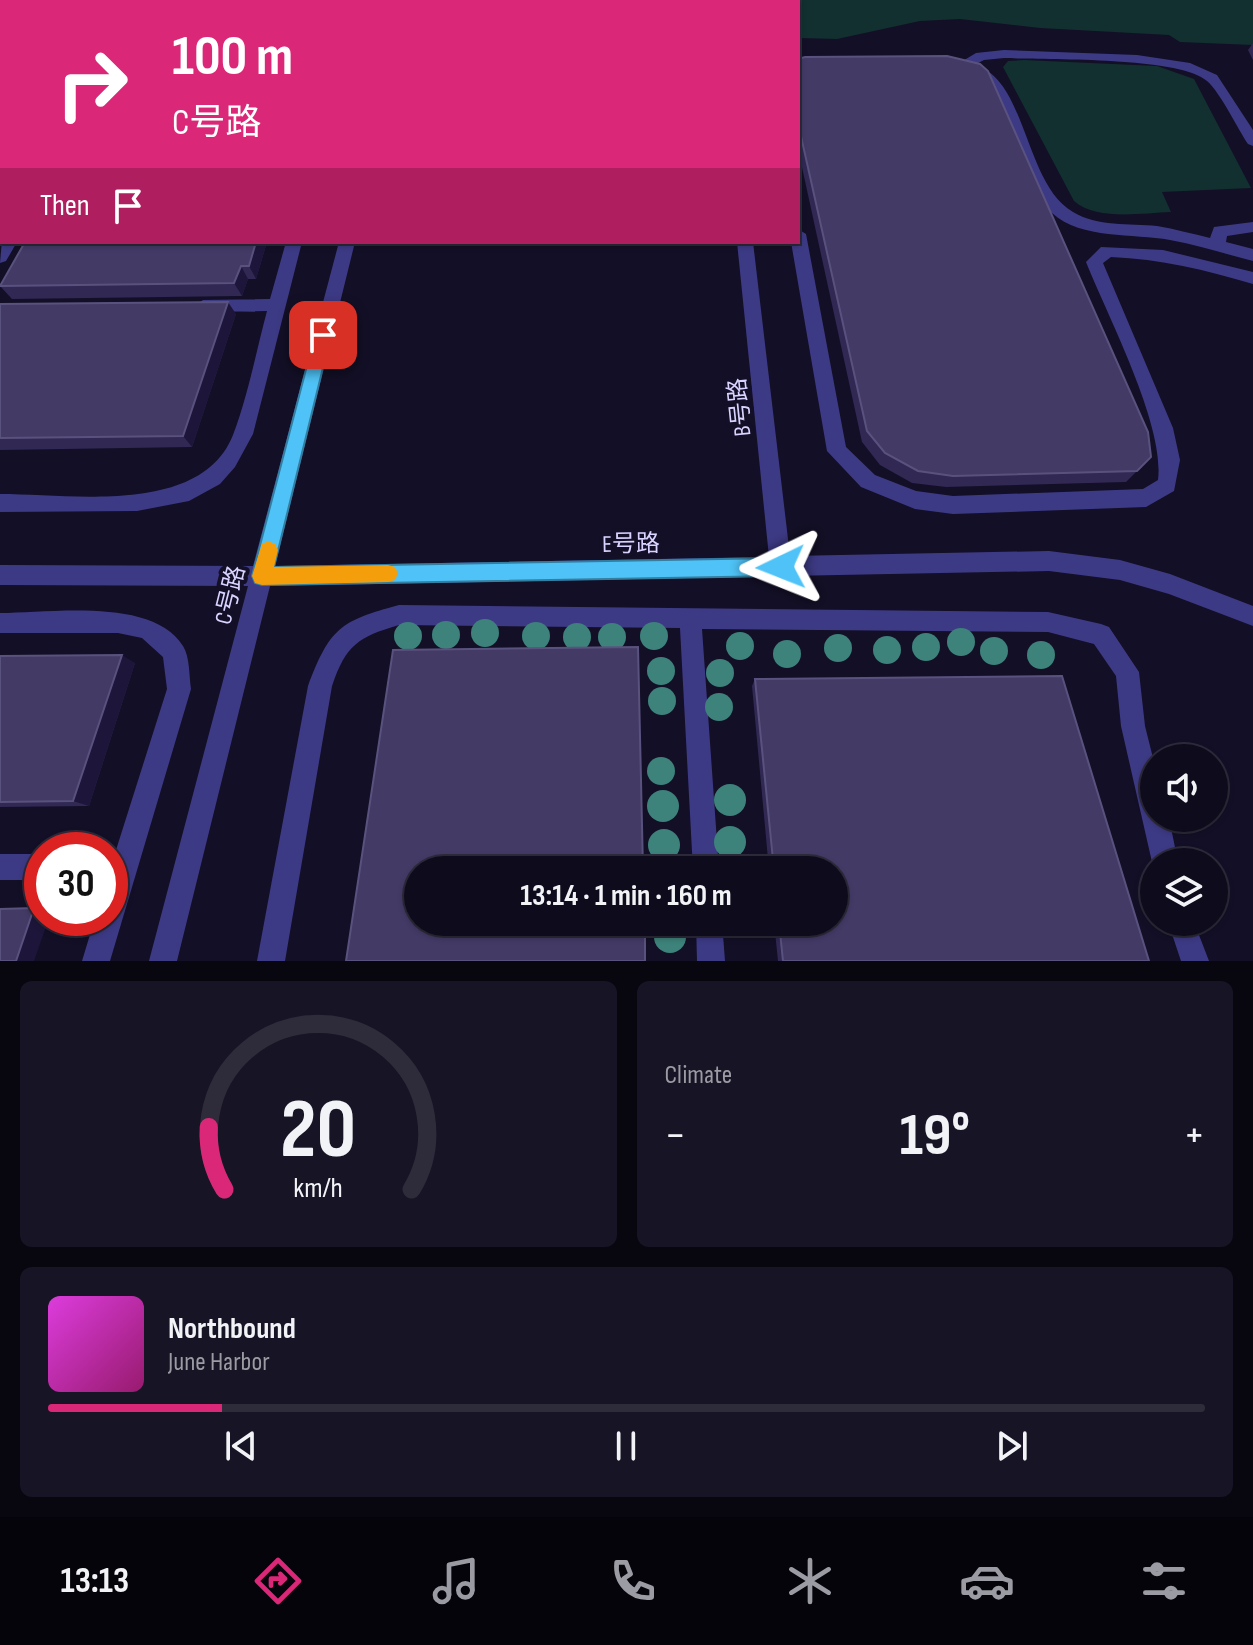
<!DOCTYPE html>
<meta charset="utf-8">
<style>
:root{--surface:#0e0b1c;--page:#171425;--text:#f1f3f6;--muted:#9b9ba3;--line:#2e2b3b;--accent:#db2777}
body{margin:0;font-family:"Sofia Sans Condensed","Noto Sans SC",sans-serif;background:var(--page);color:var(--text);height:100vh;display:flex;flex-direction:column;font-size:30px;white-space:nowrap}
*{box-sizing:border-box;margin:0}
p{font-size:26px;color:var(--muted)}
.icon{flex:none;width:44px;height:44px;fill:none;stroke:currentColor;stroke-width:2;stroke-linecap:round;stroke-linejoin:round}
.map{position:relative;height:961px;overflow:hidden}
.side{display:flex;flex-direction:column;gap:20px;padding:20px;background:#08060f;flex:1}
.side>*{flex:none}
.hud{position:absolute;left:0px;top:0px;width:800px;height:244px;box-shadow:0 2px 6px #0004,0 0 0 2px var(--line);background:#db2777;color:#fff;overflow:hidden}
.buttons{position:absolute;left:1140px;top:744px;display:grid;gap:16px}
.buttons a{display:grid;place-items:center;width:88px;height:88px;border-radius:50%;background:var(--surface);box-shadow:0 2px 6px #0004,0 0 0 2px var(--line);font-size:40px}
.speed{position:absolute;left:24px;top:832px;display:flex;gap:16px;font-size:40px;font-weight:700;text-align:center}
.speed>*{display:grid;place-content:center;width:104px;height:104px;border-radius:50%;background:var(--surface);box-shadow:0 2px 6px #0004,0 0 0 2px var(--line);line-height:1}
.speed .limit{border:12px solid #d22;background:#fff;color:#111}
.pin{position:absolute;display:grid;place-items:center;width:68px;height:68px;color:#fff;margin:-34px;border-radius:16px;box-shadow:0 4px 12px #0006}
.me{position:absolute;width:88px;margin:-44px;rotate:268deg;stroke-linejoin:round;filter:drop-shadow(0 0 6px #0008)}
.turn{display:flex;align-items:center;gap:28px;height:168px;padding:0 40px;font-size:36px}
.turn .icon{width:104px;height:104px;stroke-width:2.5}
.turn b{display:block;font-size:56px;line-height:68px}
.then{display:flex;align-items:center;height:76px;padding:0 40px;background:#0003;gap:16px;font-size:30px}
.big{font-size:60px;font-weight:700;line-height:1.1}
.side .tile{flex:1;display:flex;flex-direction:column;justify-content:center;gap:12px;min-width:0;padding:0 28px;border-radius:12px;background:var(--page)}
.side .dial{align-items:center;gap:0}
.dial svg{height:208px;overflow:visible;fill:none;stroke:var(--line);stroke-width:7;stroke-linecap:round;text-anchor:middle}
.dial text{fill:var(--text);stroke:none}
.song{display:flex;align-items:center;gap:24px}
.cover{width:96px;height:96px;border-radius:12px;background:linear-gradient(135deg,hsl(300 70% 55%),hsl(320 70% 35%))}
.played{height:8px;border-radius:4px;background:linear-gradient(90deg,var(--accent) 15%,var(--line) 15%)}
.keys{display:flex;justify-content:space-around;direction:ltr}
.heat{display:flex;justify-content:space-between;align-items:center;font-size:44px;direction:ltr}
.side .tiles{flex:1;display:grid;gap:20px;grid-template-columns:1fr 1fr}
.tile:last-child{grid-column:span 2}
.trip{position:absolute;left:404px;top:856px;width:444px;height:80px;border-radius:40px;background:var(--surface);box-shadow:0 2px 6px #0004,0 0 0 2px var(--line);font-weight:700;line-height:80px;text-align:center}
.menu{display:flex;height:128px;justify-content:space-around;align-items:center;background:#06040b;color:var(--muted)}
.menu .icon{width:56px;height:56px}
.menu .on{color:var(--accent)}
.menu b{font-size:36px;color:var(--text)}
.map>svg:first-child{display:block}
.green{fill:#12302f}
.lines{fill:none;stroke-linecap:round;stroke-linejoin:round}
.minor{fill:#3d3a85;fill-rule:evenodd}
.tree{fill:#3d827b}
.wall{fill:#312854}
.shaded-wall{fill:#1d163a}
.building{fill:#433a66;stroke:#5a527e;stroke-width:2}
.route{fill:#4fc3f7;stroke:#337fa1;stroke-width:2}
.slow{fill:#f59e0b}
.labels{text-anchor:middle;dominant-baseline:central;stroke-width:8;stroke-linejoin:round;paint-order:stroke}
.street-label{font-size:24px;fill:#d9d4ff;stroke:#130f26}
</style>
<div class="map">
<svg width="1253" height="961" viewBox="0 0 1253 961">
<rect width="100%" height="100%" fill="#130f26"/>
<g class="green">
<polygon points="622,0 1253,0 1253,45 1180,42 1169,35 1040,28 960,19 920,21 837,39 799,38 798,2"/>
<path d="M 1024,60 L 1157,66 L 1194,79 L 1251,188 L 1162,192 L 1171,212 C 1141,213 1097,221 1074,201 L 1003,67 L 1008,61 Z"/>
</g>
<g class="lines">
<g class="minor">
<rect x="402" y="0" width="12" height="2"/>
<polygon points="581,0 599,0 600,2 582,2"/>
<polygon points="2,48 2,56 0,57 0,49"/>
<path d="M 1004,50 L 1137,55 L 1190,63 L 1217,75 L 1253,130 L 1253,146 L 1248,144 C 1238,129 1220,92 1207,81 C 1179,56 1046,60 1004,58 L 984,60 L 974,65 C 1027,78 1024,184 1073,212 C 1097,227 1129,223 1157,226 C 1175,229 1193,234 1210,238 L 1214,227 L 1253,222 L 1253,232 L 1227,236 L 1226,242 L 1253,249 L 1253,261 C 1225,254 1198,245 1170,240 C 1133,233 1082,240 1052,213 C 1016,180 1013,110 982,77 C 975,70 964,71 956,65 L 976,53 Z"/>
<path d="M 798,229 L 806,234 L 846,447 L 875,475 L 916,491 L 953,496 L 1143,489 L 1158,480 C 1165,425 1108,317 1086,262 L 1101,247 L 1163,250 L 1253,272 L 1253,284 C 1206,270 1160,259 1111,257 L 1103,263 L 1173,428 L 1180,460 L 1174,491 L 1146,507 L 953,514 L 915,509 L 861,487 L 827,451 L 791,242 L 798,242 Z"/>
<polygon points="2,240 17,242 6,261 0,263"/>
<path d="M 286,242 L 302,242 L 253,434 L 235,467 L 220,484 L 189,501 L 137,511 L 0,512 L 0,494 C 70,494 201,516 233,435 C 248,396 256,352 267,311 L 203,312 L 194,306 L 203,300 L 270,299 Z"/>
<polygon points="339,242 355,242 275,566 769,557 737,242 753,242 790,556 1049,551 1120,560 1170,574 1253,606 1253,626 1169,594 1120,580 1049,571 270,586 177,961 149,961 248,586 0,585 0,565 253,566"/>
<path d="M 399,605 L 1048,612 L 1101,624 L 1109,627 L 1139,672 L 1145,726 L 1154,762 L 1154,818 L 1169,818 L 1178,862 L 1154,862 L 1154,867 L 1152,862 L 1121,726 L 1116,676 L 1094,644 L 1048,632 L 702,629 L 719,870 L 693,870 L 680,628 L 399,625 C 358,637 346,645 332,686 L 285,961 L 257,961 L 308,686 C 330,628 340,621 399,605 Z"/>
<path d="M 0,613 C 50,613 153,597 183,646 C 190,657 189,676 191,689 L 110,961 L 82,961 L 95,918 L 110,918 L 110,869 L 167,689 L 163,657 L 142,638 L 118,633 L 0,633 Z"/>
<rect x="0" y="854" width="42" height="26"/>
<polygon points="696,922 722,922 725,961 697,961"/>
<polygon points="1168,922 1194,922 1209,961 1181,961"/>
</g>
</g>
<g class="tree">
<circle cx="485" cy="633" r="14"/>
<circle cx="446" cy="635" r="14"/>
<circle cx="408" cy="636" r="14"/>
<circle cx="536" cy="636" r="14"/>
<circle cx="654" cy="636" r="14"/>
<circle cx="577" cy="637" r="14"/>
<circle cx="612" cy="637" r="14"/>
<circle cx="961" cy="642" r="14"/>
<circle cx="740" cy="646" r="14"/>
<circle cx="926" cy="647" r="14"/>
<circle cx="838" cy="648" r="14"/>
<circle cx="887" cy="650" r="14"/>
<circle cx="994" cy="651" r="14"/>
<circle cx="787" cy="654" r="14"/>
<circle cx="1041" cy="655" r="14"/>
<circle cx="661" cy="671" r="14"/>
<circle cx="720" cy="673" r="14"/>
<circle cx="662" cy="701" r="14"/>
<circle cx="719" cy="707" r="14"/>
<circle cx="661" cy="771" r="14"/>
<circle cx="730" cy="800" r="16"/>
<circle cx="663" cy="806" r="16"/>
<circle cx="730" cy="842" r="16"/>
<circle cx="664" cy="845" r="16"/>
<circle cx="670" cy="937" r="16"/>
</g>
<g class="wall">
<polygon points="1253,43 1253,60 1248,50"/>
<polygon points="798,59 1151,457 1126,482 946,487 912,483 880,465 862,442 798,149"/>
<polygon points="267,242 256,279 248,279 242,296 12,299 0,286"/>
<polygon points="0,304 236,314 192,447 0,450"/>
<polygon points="0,656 135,663 89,806 0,807"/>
<polygon points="755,679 1149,961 778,961 774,922 834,922 834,870 769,870 752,686"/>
</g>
<g class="shaded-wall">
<polygon points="2,158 2,192 0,195 0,164"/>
<polygon points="256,242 267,242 256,279 249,266"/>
<polygon points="241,266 248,279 242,296 234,283"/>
<polygon points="228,302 236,314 192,447 183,436"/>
<polygon points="122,655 135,663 89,806 73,801"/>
<polygon points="34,908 42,909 42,918 49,918 34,961 16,961"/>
</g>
<g class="building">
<polygon points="947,56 980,64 988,71 1148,432 1151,457 1137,471 953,476 918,471 885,453 867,431 798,123 798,59 805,57"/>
<polygon points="0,88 2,88 2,161 0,165"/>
<polygon points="25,242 256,242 249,266 241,266 234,283 0,286"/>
<polygon points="228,302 183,436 0,438 0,304"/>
<polygon points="638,647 643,870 418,870 418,922 645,922 645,961 346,961 393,650"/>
<polygon points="122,655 73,801 0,802 0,656"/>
<polygon points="1062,676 1149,961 783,961 779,922 834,922 834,870 774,870 755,679"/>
<polygon points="34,908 16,961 0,961 0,909"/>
</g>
<polygon class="route" points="323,329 331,335 274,567 781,558 788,561 791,567 788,573 781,576 262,585 255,583 252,576 315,335"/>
<polygon class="slow" points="268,541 275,544 278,550 274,567 388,565 395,567 398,573 395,580 388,582 262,585 255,583 252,576 262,544"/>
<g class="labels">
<g class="street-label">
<text transform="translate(740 407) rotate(-96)">B号路</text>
<text transform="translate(631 544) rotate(-1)">E号路</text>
<text transform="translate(230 595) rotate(-76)">C号路</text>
</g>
</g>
</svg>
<div class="buttons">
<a><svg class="icon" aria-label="sound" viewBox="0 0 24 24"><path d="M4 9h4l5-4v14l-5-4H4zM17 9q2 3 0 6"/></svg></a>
<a><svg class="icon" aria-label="layers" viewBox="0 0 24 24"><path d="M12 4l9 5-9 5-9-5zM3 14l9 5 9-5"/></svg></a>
</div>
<div class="speed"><div class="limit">30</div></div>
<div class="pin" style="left:323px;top:335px;background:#d93025"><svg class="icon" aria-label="arrive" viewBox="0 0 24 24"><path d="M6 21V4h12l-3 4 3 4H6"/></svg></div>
<svg class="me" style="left:781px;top:567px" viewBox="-20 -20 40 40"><path d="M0-17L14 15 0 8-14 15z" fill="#4fc3f7" stroke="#fff" stroke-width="4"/></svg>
<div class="trip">13:14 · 1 min · 160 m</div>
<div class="hud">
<div class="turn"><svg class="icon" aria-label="right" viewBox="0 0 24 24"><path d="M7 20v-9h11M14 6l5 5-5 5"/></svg><div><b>100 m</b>C号路</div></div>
<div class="then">Then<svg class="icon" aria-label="arrive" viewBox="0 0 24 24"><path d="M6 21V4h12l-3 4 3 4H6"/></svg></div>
</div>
</div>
<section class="side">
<div class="tiles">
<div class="tile dial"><svg viewBox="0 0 100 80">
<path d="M14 69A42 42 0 1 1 86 69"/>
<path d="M14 69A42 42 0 0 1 8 45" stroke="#db2777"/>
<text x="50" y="56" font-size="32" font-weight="700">20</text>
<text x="50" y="72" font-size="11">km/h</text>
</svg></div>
<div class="tile"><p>Climate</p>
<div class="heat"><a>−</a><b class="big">19°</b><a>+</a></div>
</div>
<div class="tile">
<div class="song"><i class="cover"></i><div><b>Northbound</b><p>June Harbor</p></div></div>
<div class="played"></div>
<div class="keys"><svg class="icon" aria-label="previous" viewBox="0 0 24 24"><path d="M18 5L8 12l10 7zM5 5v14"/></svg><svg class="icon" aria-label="pause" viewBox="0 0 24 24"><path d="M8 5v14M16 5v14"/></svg><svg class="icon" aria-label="next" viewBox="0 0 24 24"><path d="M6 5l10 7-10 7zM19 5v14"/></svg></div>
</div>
</div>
</section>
<nav class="menu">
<b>13:13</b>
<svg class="icon on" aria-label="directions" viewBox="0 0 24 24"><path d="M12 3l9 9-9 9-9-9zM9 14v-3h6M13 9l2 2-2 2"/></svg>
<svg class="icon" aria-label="music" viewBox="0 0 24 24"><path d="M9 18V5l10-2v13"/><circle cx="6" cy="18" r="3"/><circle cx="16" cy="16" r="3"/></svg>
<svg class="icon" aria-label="phone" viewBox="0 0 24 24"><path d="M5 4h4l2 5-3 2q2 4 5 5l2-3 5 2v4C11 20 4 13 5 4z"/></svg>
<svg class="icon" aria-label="climate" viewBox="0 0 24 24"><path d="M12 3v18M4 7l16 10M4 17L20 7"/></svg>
<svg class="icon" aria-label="car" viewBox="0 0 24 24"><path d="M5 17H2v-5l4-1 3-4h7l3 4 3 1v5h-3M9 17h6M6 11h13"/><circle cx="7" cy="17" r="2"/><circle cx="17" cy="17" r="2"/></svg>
<svg class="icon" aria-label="filters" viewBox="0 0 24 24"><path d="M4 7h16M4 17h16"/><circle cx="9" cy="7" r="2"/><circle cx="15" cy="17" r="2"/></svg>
</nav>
